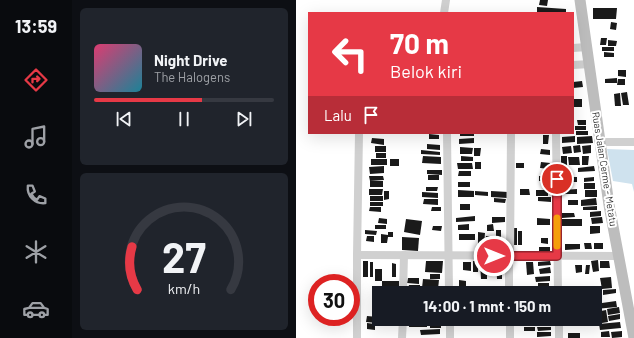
<!DOCTYPE html>
<html lang="id">
<meta charset="utf-8">
<style>
:root{--surface:#171b24;--page:#20242c;--text:#f1f3f6;--muted:#9ea1a6;--line:#363941;--accent:#e63946}
body{margin:0;font-family:Barlow,sans-serif;background:var(--page);color:var(--text);height:100vh;display:flex;flex-direction:column;font-size:15px;white-space:nowrap}
*{box-sizing:border-box;margin:0}
p{font-size:13px;color:var(--muted)}
.icon{flex:none;width:22px;height:22px;fill:none;stroke:currentColor;stroke-width:2;stroke-linecap:round;stroke-linejoin:round}
.map{position:relative;flex:1;overflow:hidden}
.panel{display:flex;flex-direction:column;gap:8px;padding:8px;background:#0d0f14;width:224px}
.panel>*{flex:none}
.guide{position:absolute;left:12px;top:12px;width:266px;height:122px;border-radius:0px;box-shadow:0 4px 16px #0002;background:#e63946;color:#fff;overflow:hidden}
.speed{position:absolute;left:12px;top:274px;display:flex;gap:8px;font-size:20px;font-weight:700;text-align:center}
.speed>*{display:grid;place-content:center;width:52px;height:52px;border-radius:50%;background:var(--surface);box-shadow:0 4px 16px #0002;line-height:1}
.speed .limit{border:6px solid #d22;background:#fff;color:#111}
.pin{position:absolute;display:grid;place-items:center;width:34px;height:34px;color:#fff;margin:-17px;border:2px solid #fff;border-radius:50%;box-shadow:0 1px 4px #0007}
.me{position:absolute;width:44px;margin:-22px;rotate:90deg;stroke-linejoin:round;filter:drop-shadow(0 0 3px #0008)}
.turn{display:flex;align-items:center;gap:14px;height:84px;padding:0 16px;font-size:18px}
.turn .icon{width:52px;height:52px;stroke-width:2.5}
.turn b{display:block;font-size:28px;line-height:34px}
.then{display:flex;align-items:center;height:38px;padding:0 16px;background:#0003;gap:8px;font-size:15px}
.panel .card{flex:1;display:flex;flex-direction:column;justify-content:center;gap:6px;min-width:0;padding:0 14px;border-radius:6px;background:var(--page)}
.panel .dial{align-items:center;gap:0}
.dial svg{height:104px;overflow:visible;fill:none;stroke:var(--line);stroke-width:7;stroke-linecap:round;text-anchor:middle}
.dial text{fill:var(--text);stroke:none}
.song{display:flex;align-items:center;gap:12px}
.cover{width:48px;height:48px;border-radius:6px;background:linear-gradient(135deg,hsl(340 70% 55%),hsl(190 70% 35%))}
.played{height:4px;border-radius:2px;background:linear-gradient(90deg,var(--accent) 60%,var(--line) 60%)}
.keys{display:flex;justify-content:space-around;direction:ltr}
.trip{position:absolute;left:76px;top:286px;width:230px;height:40px;border-radius:0px;background:var(--surface);box-shadow:0 4px 16px #0002;font-weight:700;line-height:40px;text-align:center}
main{display:flex;flex:1;min-height:0}
.tab-bar{display:flex;flex-direction:column;width:72px;justify-content:space-around;align-items:center;background:#090b0e;color:var(--muted)}
.tab-bar .icon{width:28px;height:28px}
.tab-bar .current{color:var(--accent)}
.tab-bar b{font-size:18px;color:var(--text)}
.map>svg:first-child{display:block}
.water{fill:#cfe2ee}
.building{fill:#1a1a1a}
.lines{fill:none;stroke-linecap:round;stroke-linejoin:round}
.street{stroke:#d0d0d0;stroke-width:8}
.secondary{stroke:#bdbdbd;stroke-width:11}
.route-casing{stroke:#96252e;stroke-width:10}
.route{stroke:#e63946;stroke-width:7}
.slow{stroke:#f59e0b;stroke-width:7}
.labels{text-anchor:middle;dominant-baseline:central;stroke-width:4;stroke-linejoin:round;paint-order:stroke}
.street-label{font-size:10px;fill:#333;stroke:#fff}
</style>
<main>
<nav class="tab-bar">
<b>13:59</b>
<svg class="icon current" aria-label="directions" viewBox="0 0 24 24"><path d="M12 3l9 9-9 9-9-9zM9 14v-3h6M13 9l2 2-2 2"/></svg>
<svg class="icon" aria-label="music" viewBox="0 0 24 24"><path d="M9 18V5l10-2v13"/><circle cx="6" cy="18" r="3"/><circle cx="16" cy="16" r="3"/></svg>
<svg class="icon" aria-label="phone" viewBox="0 0 24 24"><path d="M5 4h4l2 5-3 2q2 4 5 5l2-3 5 2v4C11 20 4 13 5 4z"/></svg>
<svg class="icon" aria-label="climate" viewBox="0 0 24 24"><path d="M12 3v18M4 7l16 10M4 17L20 7"/></svg>
<svg class="icon" aria-label="car" viewBox="0 0 24 24"><path d="M5 17H2v-5l4-1 3-4h7l3 4 3 1v5h-3M9 17h6M6 11h13"/><circle cx="7" cy="17" r="2"/><circle cx="17" cy="17" r="2"/></svg>
</nav>
<section class="panel">
<div class="card">
<div class="song"><i class="cover"></i><div><b>Night Drive</b><p>The Halogens</p></div></div>
<div class="played"></div>
<div class="keys"><svg class="icon" aria-label="previous" viewBox="0 0 24 24"><path d="M18 5L8 12l10 7zM5 5v14"/></svg><svg class="icon" aria-label="pause" viewBox="0 0 24 24"><path d="M8 5v14M16 5v14"/></svg><svg class="icon" aria-label="next" viewBox="0 0 24 24"><path d="M6 5l10 7-10 7zM19 5v14"/></svg></div>
</div>
<div class="card dial"><svg viewBox="0 0 100 80">
<path d="M14 69A42 42 0 1 1 86 69"/>
<path d="M14 69A42 42 0 0 1 10 36" stroke="#e63946"/>
<text x="50" y="56" font-size="32" font-weight="700">27</text>
<text x="50" y="72" font-size="11">km/h</text>
</svg></div>
</section>
<div class="map">
<svg width="338" height="338" viewBox="0 0 338 338">
<rect width="100%" height="100%" fill="#fff"/>
<polygon class="water" points="311,149 338,150 338,192 336,184 317,181"/>
<g class="building">
<polygon points="244,0 252,0 251,6 243,5"/>
<polygon points="241,7 270,9 270,13 241,13"/>
<polygon points="297,8 321,8 320,19 297,19"/>
<polygon points="315,22 321,23 320,30 314,29"/>
<polygon points="305,38 311,38 310,45 304,45"/>
<polygon points="312,40 321,41 320,46 312,46"/>
<rect x="306" y="47" width="12" height="4"/>
<polygon points="308,52 318,53 318,57 308,57"/>
<polygon points="322,70 330,70 330,77 322,76"/>
<polygon points="321,78 321,83 309,83 309,79"/>
<polygon points="322,79 329,79 329,85 321,85"/>
<polygon points="286,81 287,87 277,88 277,82"/>
<polygon points="331,92 333,105 327,105 325,93"/>
<polygon points="324,93 325,106 319,106 318,94"/>
<rect x="277" y="99" width="9" height="8"/>
<polygon points="281,120 290,120 290,125 282,125"/>
<rect x="279" y="126" width="11" height="4"/>
<rect x="280" y="131" width="12" height="4"/>
<rect x="164" y="133" width="14" height="3"/>
<polygon points="133,134 143,135 143,139 133,139"/>
<polygon points="247,135 253,135 252,144 247,144"/>
<polygon points="279,136 279,142 266,143 266,137"/>
<polygon points="296,136 297,143 281,144 281,137"/>
<polygon points="76,138 88,139 88,145 75,143"/>
<polygon points="178,138 178,143 163,144 163,139"/>
<polygon points="131,144 144,145 144,150 131,149"/>
<polygon points="284,145 285,152 278,153 277,146"/>
<polygon points="295,145 295,153 287,154 286,146"/>
<rect x="79" y="146" width="11" height="6"/>
<polygon points="275,146 276,153 267,154 266,147"/>
<polygon points="164,147 177,148 176,154 164,154"/>
<polygon points="178,148 185,148 184,156 178,156"/>
<polygon points="245,149 254,150 254,155 244,154"/>
<polygon points="125,150 144,152 144,155 125,154"/>
<rect x="80" y="153" width="10" height="5"/>
<polygon points="127,156 145,157 145,164 126,163"/>
<polygon points="165,156 177,157 177,161 165,161"/>
<rect x="265" y="156" width="6" height="9"/>
<polygon points="286,156 293,156 292,165 286,165"/>
<polygon points="272,157 283,157 284,165 273,165"/>
<rect x="75" y="159" width="16" height="6"/>
<rect x="94" y="159" width="9" height="7"/>
<rect x="179" y="162" width="6" height="7"/>
<polygon points="245,162 254,163 253,169 244,168"/>
<polygon points="161,163 176,163 177,169 162,169"/>
<rect x="220" y="163" width="8" height="5"/>
<polygon points="88,166 88,173 74,174 73,167"/>
<polygon points="298,166 299,171 282,172 282,168"/>
<polygon points="131,170 146,170 146,175 131,174"/>
<polygon points="163,171 175,171 175,176 162,176"/>
<rect x="132" y="175" width="11" height="5"/>
<polygon points="73,176 87,176 88,180 74,181"/>
<rect x="243" y="176" width="10" height="5"/>
<rect x="269" y="177" width="12" height="5"/>
<polygon points="298,177 298,181 288,182 288,178"/>
<rect x="74" y="181" width="13" height="6"/>
<rect x="162" y="182" width="12" height="5"/>
<rect x="288" y="183" width="11" height="6"/>
<polygon points="130,187 142,187 141,191 130,191"/>
<polygon points="73,189 87,189 86,195 73,195"/>
<polygon points="224,189 233,189 234,195 224,195"/>
<polygon points="281,189 281,194 267,194 267,190"/>
<polygon points="162,190 178,191 178,197 162,197"/>
<rect x="240" y="190" width="12" height="6"/>
<rect x="289" y="190" width="12" height="7"/>
<polygon points="88,191 93,191 93,199 88,200"/>
<polygon points="179,191 192,192 192,196 179,195"/>
<polygon points="195,191 212,192 211,198 195,197"/>
<polygon points="126,192 142,193 142,198 126,197"/>
<rect x="74" y="196" width="13" height="5"/>
<polygon points="242,197 255,197 255,202 242,201"/>
<polygon points="198,198 210,199 209,203 198,202"/>
<polygon points="300,198 301,205 285,206 285,200"/>
<polygon points="128,199 142,199 142,205 127,204"/>
<rect x="272" y="200" width="10" height="5"/>
<rect x="74" y="202" width="13" height="4"/>
<rect x="164" y="204" width="10" height="6"/>
<polygon points="301,206 301,210 287,210 287,207"/>
<polygon points="74,207 85,207 85,212 73,211"/>
<polygon points="136,207 145,207 145,211 135,211"/>
<polygon points="305,211 305,216 294,217 294,212"/>
<polygon points="266,213 278,213 279,217 266,218"/>
<polygon points="179,216 179,221 160,222 160,218"/>
<polygon points="196,217 209,217 209,222 196,223"/>
<polygon points="306,217 307,223 296,224 295,218"/>
<polygon points="83,218 91,219 91,224 82,223"/>
<polygon points="241,218 254,219 254,225 241,225"/>
<polygon points="110,219 126,221 124,235 108,232"/>
<rect x="266" y="219" width="20" height="7"/>
<polygon points="173,224 173,230 162,230 162,225"/>
<polygon points="197,224 198,231 191,231 191,225"/>
<rect x="79" y="225" width="11" height="4"/>
<polygon points="137,226 146,226 145,231 136,230"/>
<polygon points="294,226 304,226 304,233 294,234"/>
<polygon points="218,228 221,228 221,245 217,245"/>
<polygon points="69,230 81,231 80,235 69,234"/>
<rect x="200" y="230" width="5" height="15"/>
<rect x="222" y="231" width="4" height="14"/>
<polygon points="92,232 97,232 97,237 92,237 91,243 85,243 85,234 92,235"/>
<polygon points="182,232 189,233 188,244 182,244"/>
<rect x="163" y="234" width="16" height="6"/>
<polygon points="71,236 78,236 78,242 70,241"/>
<polygon points="190,236 196,236 196,247 198,247 198,251 193,251 193,246 189,246"/>
<polygon points="106,237 123,238 122,251 106,250"/>
<polygon points="245,238 252,238 252,244 245,243"/>
<polygon points="288,243 295,243 296,249 289,249"/>
<rect x="298" y="243" width="9" height="6"/>
<polygon points="269,244 284,244 284,249 269,250"/>
<rect x="243" y="247" width="11" height="5"/>
<polygon points="302,260 303,271 297,272 295,261"/>
<rect x="67" y="261" width="5" height="16"/>
<polygon points="130,261 147,261 146,273 129,272"/>
<rect x="177" y="261" width="5" height="11"/>
<polygon points="254,261 255,265 242,266 242,262"/>
<polygon points="304,261 313,261 314,268 304,268"/>
<rect x="74" y="262" width="3" height="15"/>
<polygon points="167,262 175,262 175,271 167,270"/>
<polygon points="184,262 191,262 191,279 185,279"/>
<polygon points="230,262 237,262 238,274 231,275"/>
<polygon points="96,263 100,264 100,277 96,277"/>
<rect x="192" y="264" width="5" height="10"/>
<polygon points="200,265 206,265 206,279 201,279"/>
<polygon points="279,265 286,265 286,272 280,273"/>
<polygon points="290,265 294,265 293,274 289,274"/>
<polygon points="254,267 255,273 244,274 243,269"/>
<rect x="79" y="269" width="7" height="12"/>
<rect x="134" y="274" width="10" height="5"/>
<polygon points="254,276 254,281 240,282 239,277"/>
<polygon points="315,277 316,288 306,289 304,278"/>
<polygon points="112,278 123,278 123,284 111,283"/>
<polygon points="127,279 143,280 142,289 126,288"/>
<polygon points="163,280 170,281 170,289 163,289"/>
<rect x="86" y="281" width="17" height="9"/>
<polygon points="242,283 253,283 253,287 242,288"/>
<polygon points="113,285 124,285 124,289 112,288"/>
<polygon points="320,289 320,293 307,295 307,290"/>
<polygon points="320,301 321,307 299,309 299,304"/>
<polygon points="323,307 324,313 312,315 311,309"/>
<polygon points="310,310 312,322 306,323 305,311"/>
<polygon points="324,314 324,319 313,321 312,316"/>
<polygon points="71,316 82,317 81,323 70,322"/>
<polygon points="128,319 146,319 146,322 128,321"/>
<rect x="162" y="319" width="19" height="3"/>
<rect x="224" y="320" width="7" height="6"/>
<rect x="113" y="322" width="18" height="5"/>
<polygon points="324,322 325,328 304,330 303,324"/>
<polygon points="71,323 79,324 79,330 71,329"/>
<rect x="134" y="323" width="11" height="5"/>
<rect x="228" y="327" width="11" height="4"/>
<polygon points="241,327 255,327 255,330 242,331"/>
<polygon points="144,329 144,334 125,335 124,330"/>
<polygon points="313,331 314,337 305,337 305,332"/>
<polygon points="326,331 326,337 316,338 315,332"/>
<polygon points="241,332 255,332 255,336 241,337"/>
<rect x="272" y="333" width="12" height="5"/>
</g>
<g class="lines">
<g class="street">
<polyline points="148,13 150,0"/>
<polyline points="277,48 291,47"/>
<polyline points="277,65 294,64"/>
<polyline points="151,133 153,293"/>
<polyline points="260,133 262,293"/>
<polyline points="303,142 338,142"/>
<polyline points="61,255 323,256"/>
<polyline points="213,256 213,293"/>
<polyline points="214,256 215,133"/>
<polyline points="107,293 108,255"/>
<polyline points="154,319 154,338"/>
<polyline points="214,319 214,338"/>
<polyline points="263,319 263,338"/>
<polyline points="61,338 61,255 63,133"/>
<polyline points="106,338 107,319"/>
</g>
<polyline class="secondary" points="284,0 313,205 338,338"/>
</g>
<g class="lines">
<g class="route-casing">
<polyline id="route" points="198,256 261,256 261,179"/>
</g>
<use href="#route" class="route"/>
<polyline class="slow" points="261,218 261,246"/>
</g>
<g class="labels">
<g class="street-label">
<text transform="translate(309 169) rotate(81)">Ruas Jalan Cerme - Metatu</text>
</g>
</g>
</svg>
<div class="speed"><div class="limit">30</div></div>
<div class="pin" style="left:261px;top:179px;background:#d93025"><svg class="icon" aria-label="arrive" viewBox="0 0 24 24"><path d="M6 21V4h12l-3 4 3 4H6"/></svg></div>
<svg class="me" style="left:198px;top:256px" viewBox="-20 -20 40 40"><circle r="17" fill="#e63946" stroke="#fff" stroke-width="3"/><path d="M0-11L8 9 0 5-8 9z" fill="#fff"/></svg>
<div class="trip">14:00 · 1 mnt · 150 m</div>
<div class="guide">
<div class="turn"><svg class="icon" aria-label="left" viewBox="0 0 24 24"><path d="M17 20v-9H6M10 6l-5 5 5 5"/></svg><div><b>70 m</b>Belok kiri</div></div>
<div class="then">Lalu<svg class="icon" aria-label="arrive" viewBox="0 0 24 24"><path d="M6 21V4h12l-3 4 3 4H6"/></svg></div>
</div>
</div>
</main>
